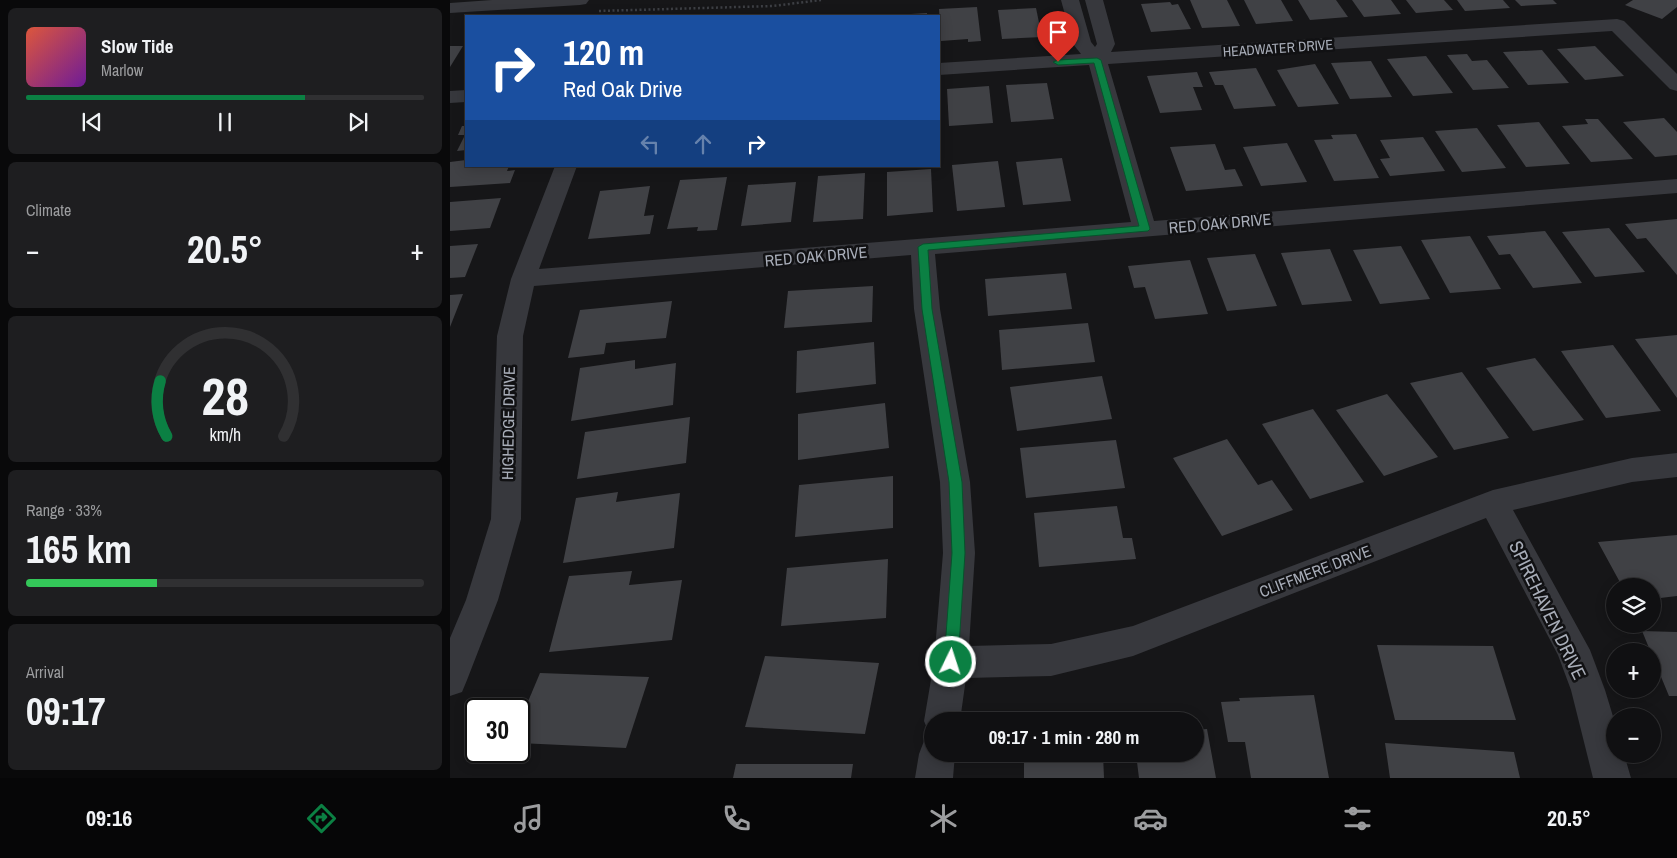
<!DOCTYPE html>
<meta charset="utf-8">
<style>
:root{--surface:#101012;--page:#1e1e20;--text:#f1f3f6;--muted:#9c9d9f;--line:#303032;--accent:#0b8043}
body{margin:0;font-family:"Archivo Narrow",sans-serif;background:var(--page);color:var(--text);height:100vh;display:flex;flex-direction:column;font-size:19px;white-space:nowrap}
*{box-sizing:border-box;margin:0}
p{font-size:16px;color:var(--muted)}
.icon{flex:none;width:28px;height:28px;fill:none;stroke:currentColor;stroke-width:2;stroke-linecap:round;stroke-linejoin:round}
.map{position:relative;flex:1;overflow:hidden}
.drawer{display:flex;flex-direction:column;gap:8px;padding:8px;background:#09090a;width:450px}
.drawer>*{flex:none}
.top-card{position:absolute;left:15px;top:15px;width:475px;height:152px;border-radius:0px;box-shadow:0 2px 12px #0003,0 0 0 1px var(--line);background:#1a4fa0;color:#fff;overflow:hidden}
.fabs{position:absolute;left:1156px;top:578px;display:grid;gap:10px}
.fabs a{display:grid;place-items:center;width:55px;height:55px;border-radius:50%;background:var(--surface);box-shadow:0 2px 12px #0003,0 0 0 1px var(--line);font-size:25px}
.speed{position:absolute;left:15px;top:698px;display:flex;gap:10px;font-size:25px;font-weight:700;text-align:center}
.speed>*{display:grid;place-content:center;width:65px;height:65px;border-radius:50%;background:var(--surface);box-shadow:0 2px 12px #0003,0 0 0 1px var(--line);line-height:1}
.speed .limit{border:2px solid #111;border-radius:8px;background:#fff;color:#111}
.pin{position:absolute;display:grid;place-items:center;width:42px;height:42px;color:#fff;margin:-51px -21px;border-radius:50% 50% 50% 0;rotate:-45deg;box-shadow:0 0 5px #0007}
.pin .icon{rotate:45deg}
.me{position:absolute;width:55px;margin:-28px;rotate:4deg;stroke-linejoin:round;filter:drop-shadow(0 0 4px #0008)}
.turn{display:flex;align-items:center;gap:18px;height:105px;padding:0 15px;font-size:22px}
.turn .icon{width:65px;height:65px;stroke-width:2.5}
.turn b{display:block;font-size:35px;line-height:42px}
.lanes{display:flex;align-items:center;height:48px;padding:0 15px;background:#0003;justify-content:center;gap:25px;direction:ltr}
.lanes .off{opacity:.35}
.big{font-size:38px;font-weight:800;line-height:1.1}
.drawer .card{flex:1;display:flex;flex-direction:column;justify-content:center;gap:8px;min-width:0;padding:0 18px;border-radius:8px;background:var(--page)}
.drawer .dial{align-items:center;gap:0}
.dial svg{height:130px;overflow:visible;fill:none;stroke:var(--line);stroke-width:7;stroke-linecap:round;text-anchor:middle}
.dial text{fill:var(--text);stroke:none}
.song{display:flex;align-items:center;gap:15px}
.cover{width:60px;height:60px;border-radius:8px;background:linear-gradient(135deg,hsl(10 70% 55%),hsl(280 70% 35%))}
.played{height:5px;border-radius:2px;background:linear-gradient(90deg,var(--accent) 70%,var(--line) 70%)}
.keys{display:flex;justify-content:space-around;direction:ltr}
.heat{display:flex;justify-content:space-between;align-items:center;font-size:28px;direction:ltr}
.charge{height:8px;border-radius:4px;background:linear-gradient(90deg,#34c759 33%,var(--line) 0)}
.trip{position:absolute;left:474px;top:712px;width:280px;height:50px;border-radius:25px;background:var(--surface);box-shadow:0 2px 12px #0003,0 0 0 1px var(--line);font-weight:800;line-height:50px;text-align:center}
.tab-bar{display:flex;height:80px;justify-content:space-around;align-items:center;background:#060607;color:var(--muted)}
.tab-bar .icon{width:35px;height:35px}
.tab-bar .active{color:var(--accent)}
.tab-bar b{font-size:22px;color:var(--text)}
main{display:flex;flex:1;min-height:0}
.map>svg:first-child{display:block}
.building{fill:#404145}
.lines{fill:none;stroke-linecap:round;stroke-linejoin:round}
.path{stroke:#3d3f44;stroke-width:2.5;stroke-dasharray:2 2.5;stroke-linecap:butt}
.minor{fill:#37383d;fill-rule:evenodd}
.tertiary{fill:#37383d;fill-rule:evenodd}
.route{fill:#0b8043;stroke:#07532c}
.labels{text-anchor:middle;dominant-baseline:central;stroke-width:5;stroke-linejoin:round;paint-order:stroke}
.far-street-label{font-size:14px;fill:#a8adb8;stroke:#111113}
.street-label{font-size:16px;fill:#a8adb8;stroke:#111113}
.near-street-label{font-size:19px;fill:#a8adb8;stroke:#111113}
</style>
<main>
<section class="drawer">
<div class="card">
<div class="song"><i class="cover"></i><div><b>Slow Tide</b><p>Marlow</p></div></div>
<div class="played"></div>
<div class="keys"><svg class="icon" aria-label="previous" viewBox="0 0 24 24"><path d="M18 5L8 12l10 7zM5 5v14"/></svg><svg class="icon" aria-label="pause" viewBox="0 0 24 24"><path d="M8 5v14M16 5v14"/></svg><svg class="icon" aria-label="next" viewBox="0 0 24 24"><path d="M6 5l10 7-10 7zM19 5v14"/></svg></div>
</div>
<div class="card"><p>Climate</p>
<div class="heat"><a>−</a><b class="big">20.5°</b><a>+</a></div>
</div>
<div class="card dial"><svg viewBox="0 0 100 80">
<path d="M14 69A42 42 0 1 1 86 69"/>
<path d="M14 69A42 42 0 0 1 10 35" stroke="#0b8043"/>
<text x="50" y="56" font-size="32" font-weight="700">28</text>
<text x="50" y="72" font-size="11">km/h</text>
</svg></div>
<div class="card"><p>Range · 33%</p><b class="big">165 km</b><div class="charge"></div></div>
<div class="card"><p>Arrival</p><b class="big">09:17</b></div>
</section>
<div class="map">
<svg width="1227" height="778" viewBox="0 0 1227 778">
<rect width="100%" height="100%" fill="#161618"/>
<g class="building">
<polygon points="740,0 777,0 790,26 752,28"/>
<polygon points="794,0 831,0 843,21 806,24"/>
<polygon points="848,0 886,0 898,17 860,20"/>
<polygon points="902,0 941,0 951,14 914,17"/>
<polygon points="956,0 994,0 1003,10 966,13"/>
<polygon points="1007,0 1053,0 1060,8 1015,11"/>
<polygon points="1065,0 1103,0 1107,4 1071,6"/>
<polygon points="1183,0 1227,0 1227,7 1212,19 1175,5"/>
<polygon points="720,2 722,5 728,4 741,29 701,32 691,4"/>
<polygon points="527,7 531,41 518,42 518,39 491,41 489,9"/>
<polygon points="586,8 592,37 552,39 548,10"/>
<polygon points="477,13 477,16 445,16 445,15"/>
<polygon points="0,46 13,46 0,67"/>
<polygon points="1145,46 1174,76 1135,80 1107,49"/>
<polygon points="1092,50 1119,83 1078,85 1053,52"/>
<polygon points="1017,54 1022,61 1037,60 1059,88 1023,90 997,55"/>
<polygon points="976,56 1003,93 963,96 937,59"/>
<polygon points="921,61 942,97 900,99 881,63"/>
<polygon points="865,64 889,104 848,107 827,70"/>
<polygon points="806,68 826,106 784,109 773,85 765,85 759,72"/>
<polygon points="747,72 753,87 743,87 752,110 710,113 697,76"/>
<polygon points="597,83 604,119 561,122 556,85"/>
<polygon points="539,86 543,123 499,126 497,89"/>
<polygon points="1214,118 1227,132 1227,155 1205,157 1173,122"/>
<polygon points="1135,119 1148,119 1183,159 1141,162 1112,126 1138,124"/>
<polygon points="1089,122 1120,164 1076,167 1047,125"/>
<polygon points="12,126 16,126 16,150 7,151 15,135 8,135"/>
<polygon points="1027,128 1056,168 1012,172 985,131"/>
<polygon points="906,134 929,178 884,181 864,140 883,139 881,135"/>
<polygon points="973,137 995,171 940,176 930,159 940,158 930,140"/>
<polygon points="837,143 857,182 811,186 793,147"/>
<polygon points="765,144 775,170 785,169 793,186 736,191 720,147"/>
<polygon points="612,158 621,201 573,205 566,162"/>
<polygon points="16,160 16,166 59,166 57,171 65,170 60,183 0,187 0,162"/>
<polygon points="548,161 555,207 507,211 502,165"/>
<polygon points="481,169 483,212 437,216 437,172"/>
<polygon points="415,173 413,219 363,222 368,176"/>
<polygon points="277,177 267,230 247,231 248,227 217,229 230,180"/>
<polygon points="346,182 341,222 291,226 298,185"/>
<polygon points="200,186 194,216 204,215 200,234 138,239 150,191"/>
<polygon points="51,198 40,228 0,231 0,202"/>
<polygon points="1227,219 1227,275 1196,238 1187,239 1175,224"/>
<polygon points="1159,228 1195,272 1145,277 1112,232"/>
<polygon points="1095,231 1132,283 1083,288 1060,254 1049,255 1037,236"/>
<polygon points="1020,236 1051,289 1000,293 971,240"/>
<polygon points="28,244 15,277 0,278 0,246"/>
<polygon points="951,246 980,299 930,304 903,250"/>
<polygon points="880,249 902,301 852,305 831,253"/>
<polygon points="805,254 827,306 777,311 757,258"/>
<polygon points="740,260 758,314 705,319 695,287 684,288 678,266"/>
<polygon points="616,273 622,309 538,316 535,279"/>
<polygon points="423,286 422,322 334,328 338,291"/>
<polygon points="13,294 0,327 0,295"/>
<polygon points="222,301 216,338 156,343 154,354 118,358 130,310"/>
<polygon points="638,323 645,362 552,370 549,330"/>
<polygon points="1227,335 1227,398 1185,339"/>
<polygon points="424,342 426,384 346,393 347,351"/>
<polygon points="1163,345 1211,411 1156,418 1111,351"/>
<polygon points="1085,358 1134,420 1083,431 1036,368"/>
<polygon points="185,360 185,369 226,363 223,405 121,421 130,368"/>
<polygon points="1012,372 1059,438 1004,450 960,383"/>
<polygon points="652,376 662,419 567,431 560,387"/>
<polygon points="937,394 988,457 934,476 886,410"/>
<polygon points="435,403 439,448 348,460 348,414"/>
<polygon points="863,409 914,482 860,499 812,424"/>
<polygon points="240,417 236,463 127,479 135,432"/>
<polygon points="777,439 808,485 822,480 843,510 772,536 723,458"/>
<polygon points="666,440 675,488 576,498 570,448"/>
<polygon points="443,476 443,528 345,537 349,485"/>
<polygon points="168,492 166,502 230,493 224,548 113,563 126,498"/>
<polygon points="667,506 673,538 682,538 686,559 589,567 584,513"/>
<polygon points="1227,535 1227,596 1202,599 1202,586 1172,586 1148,542"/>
<polygon points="438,559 436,618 331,626 337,568"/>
<polygon points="182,571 179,585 232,580 222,640 99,652 119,576"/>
<polygon points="1192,631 1227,632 1227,696 1219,696"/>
<polygon points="927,645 1043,646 1066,720 945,720"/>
<polygon points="315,656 429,663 415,734 295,727"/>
<polygon points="90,673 199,677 176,748 69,743 69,723"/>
<polygon points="864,695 879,778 801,778 795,742 778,742 771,702 790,701 789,698"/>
<polygon points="757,729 766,778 689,778 686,754 745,754 745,730"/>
<polygon points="935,743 1064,752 1070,778 940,778"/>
<polygon points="574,754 653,754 654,778 574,778"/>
<polygon points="286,764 403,764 401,778 283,778"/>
</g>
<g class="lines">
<polyline class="path" points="149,11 323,6 371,0"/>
<g class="minor">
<polygon points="611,0 629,0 641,42 645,47 647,44 635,0 653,0 665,44 661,52 1167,19 1174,21 1227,74 1227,91 1220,89 1162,31 658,64 704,221 1227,179 1227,193 485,254 490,309 520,482 525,553 519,646 601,644 683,626 1043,490 1182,458 1227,453 1227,477 1182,482 1063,510 1140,650 1155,690 1165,723 1165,754 1174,754 1181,778 1143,778 1121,690 1108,655 1036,518 683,656 601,676 516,678 510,721 482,721 482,734 479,733 474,721 484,662 493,553 490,482 464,309 461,255 84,286 73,336 71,519 48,600 17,680 12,692 0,696 0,638 16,600 41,519 47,336 61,279 105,166 127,166 89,269 681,222 639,65 489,75 489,63 631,54 623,44"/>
<polygon points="16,90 16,102 0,103 0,91"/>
<polygon points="482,738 482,754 505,754 503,778 465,778 469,754 474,741"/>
</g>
<polygon class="tertiary" points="42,0 139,0 136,4 130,5 0,13 0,3"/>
</g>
<polygon class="route" points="647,58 651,60 700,229 698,231 478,250 482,309 512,482 515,553 508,662 506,667 501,669 496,667 494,662 502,553 499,482 472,309 468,247 473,244 689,226 644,63 608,65 603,62 608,60"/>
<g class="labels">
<g class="far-street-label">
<text transform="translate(828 48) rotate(-4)">HEADWATER DRIVE</text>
</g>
<g class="street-label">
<text transform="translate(770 223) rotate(-5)">RED OAK DRIVE</text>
<text transform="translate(366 256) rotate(-5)">RED OAK DRIVE</text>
<text transform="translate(58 423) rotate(-89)">HIGHEDGE DRIVE</text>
<text transform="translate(865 571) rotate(-21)">CLIFFMERE DRIVE</text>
</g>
<g class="near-street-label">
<text transform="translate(1098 610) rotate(64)">SPIREHAVEN DRIVE</text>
</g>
</g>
</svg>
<div class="fabs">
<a><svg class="icon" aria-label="layers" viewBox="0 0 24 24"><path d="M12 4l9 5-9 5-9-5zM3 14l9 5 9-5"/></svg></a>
<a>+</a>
<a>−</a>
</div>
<div class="speed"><div class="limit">30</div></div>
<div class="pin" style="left:608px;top:62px;background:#d93025"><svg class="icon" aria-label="arrive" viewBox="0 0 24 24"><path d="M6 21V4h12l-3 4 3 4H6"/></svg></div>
<svg class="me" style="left:501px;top:662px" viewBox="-20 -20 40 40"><circle r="17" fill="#0b8043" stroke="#fff" stroke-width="3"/><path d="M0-11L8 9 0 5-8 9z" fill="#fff"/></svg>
<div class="trip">09:17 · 1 min · 280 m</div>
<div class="top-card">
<div class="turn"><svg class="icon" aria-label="right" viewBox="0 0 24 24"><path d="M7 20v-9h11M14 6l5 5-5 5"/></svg><div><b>120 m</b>Red Oak Drive</div></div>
<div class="lanes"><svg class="icon off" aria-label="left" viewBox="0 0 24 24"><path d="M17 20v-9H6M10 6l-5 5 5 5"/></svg><svg class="icon off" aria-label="ahead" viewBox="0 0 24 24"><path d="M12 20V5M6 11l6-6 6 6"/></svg><svg class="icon" aria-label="right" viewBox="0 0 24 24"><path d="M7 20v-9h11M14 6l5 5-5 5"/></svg></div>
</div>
</div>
</main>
<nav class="tab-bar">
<b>09:16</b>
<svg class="icon active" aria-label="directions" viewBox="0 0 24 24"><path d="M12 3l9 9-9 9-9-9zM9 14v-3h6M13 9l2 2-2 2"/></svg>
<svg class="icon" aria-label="music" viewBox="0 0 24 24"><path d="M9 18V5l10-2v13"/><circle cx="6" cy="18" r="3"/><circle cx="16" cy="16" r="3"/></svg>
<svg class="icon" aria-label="phone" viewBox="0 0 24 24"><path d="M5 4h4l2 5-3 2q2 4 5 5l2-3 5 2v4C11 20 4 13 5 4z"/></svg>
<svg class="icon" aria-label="climate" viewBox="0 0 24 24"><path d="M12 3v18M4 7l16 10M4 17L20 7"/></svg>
<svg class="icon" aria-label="car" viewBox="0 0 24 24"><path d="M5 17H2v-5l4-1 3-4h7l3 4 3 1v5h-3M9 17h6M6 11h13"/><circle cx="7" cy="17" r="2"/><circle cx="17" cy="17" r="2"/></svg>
<svg class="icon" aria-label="filters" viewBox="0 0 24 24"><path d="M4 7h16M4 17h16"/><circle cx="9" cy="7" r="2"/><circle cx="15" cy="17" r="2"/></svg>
<b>20.5°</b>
</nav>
